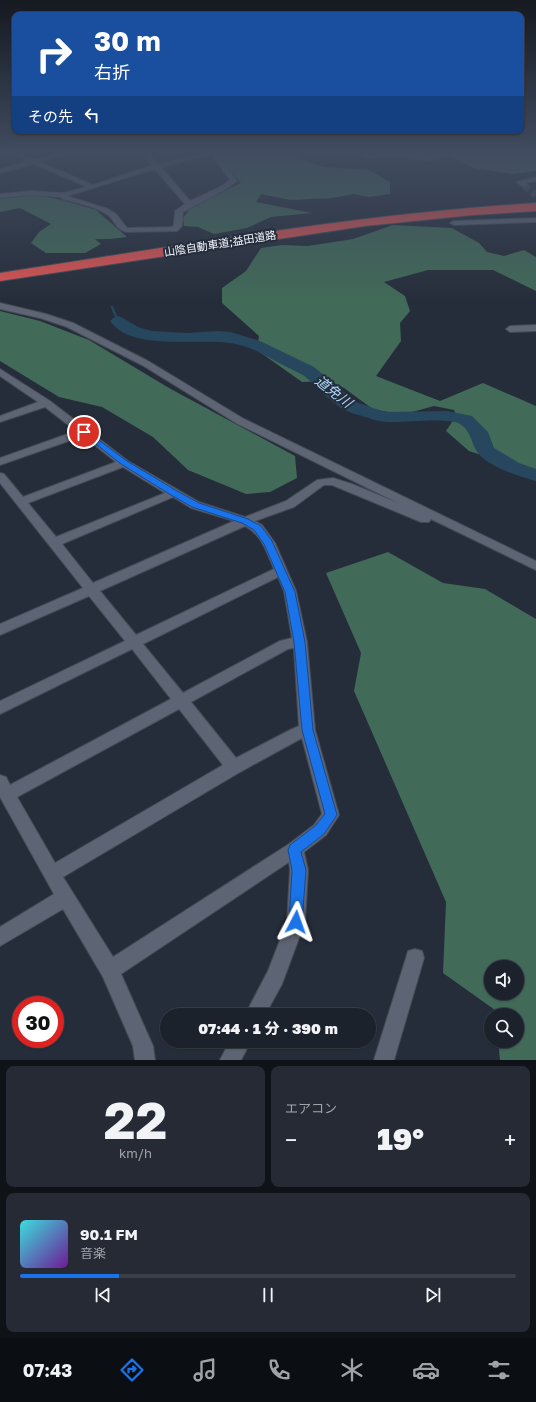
<!DOCTYPE html>
<html lang="ja">
<meta charset="utf-8">
<style>
:root{--surface:#1c222c;--page:#252a34;--text:#f1f3f6;--muted:#a0a4a9;--line:#3a3f48;--accent:#1a73e8}
body{margin:0;font-family:"Golos Text","Noto Sans JP",sans-serif;background:var(--page);color:var(--text);height:100vh;display:flex;flex-direction:column;font-size:15px;white-space:nowrap}
*{box-sizing:border-box;margin:0}
p{font-size:13px;color:var(--muted)}
.icon{flex:none;width:22px;height:22px;fill:none;stroke:currentColor;stroke-width:2;stroke-linecap:round;stroke-linejoin:round}
.map{position:relative;height:1060px;overflow:hidden}
.drawer{display:flex;flex-direction:column;gap:6px;padding:6px;background:#0f1318;flex:1}
.drawer>*{flex:none}
.hud{position:absolute;left:12px;top:12px;width:512px;height:122px;border-radius:8px;box-shadow:0 1px 3px #0004,0 0 0 1px var(--line);background:#1a4fa0;color:#fff;overflow:hidden}
.buttons{position:absolute;left:484px;top:960px;display:grid;gap:8px}
.buttons a{display:grid;place-items:center;width:40px;height:40px;border-radius:50%;background:var(--surface);box-shadow:0 1px 3px #0004,0 0 0 1px var(--line);font-size:20px}
.speed{position:absolute;left:12px;top:996px;display:flex;gap:8px;font-size:20px;font-weight:700;text-align:center}
.speed>*{display:grid;place-content:center;width:52px;height:52px;border-radius:50%;background:var(--surface);box-shadow:0 1px 3px #0004,0 0 0 1px var(--line);line-height:1}
.speed .limit{border:6px solid #d22;background:#fff;color:#111}
.pin{position:absolute;display:grid;place-items:center;width:34px;height:34px;color:#fff;margin:-17px;border:2px solid #fff;border-radius:50%;box-shadow:0 1px 4px #0007}
.me{position:absolute;width:44px;margin:-22px;rotate:4deg;stroke-linejoin:round;filter:drop-shadow(0 0 3px #0008)}
.turn{display:flex;align-items:center;gap:14px;height:84px;padding:0 16px;font-size:18px}
.turn .icon{width:52px;height:52px;stroke-width:2.5}
.turn b{display:block;font-size:28px;line-height:34px}
.then{display:flex;align-items:center;height:38px;padding:0 16px;background:#0003;gap:8px;font-size:15px}
.big{font-size:30px;font-weight:800;line-height:1.1}
.drawer .widget{flex:1;display:flex;flex-direction:column;justify-content:center;gap:6px;min-width:0;padding:0 14px;border-radius:8px;background:var(--page)}
.drawer .dial{align-items:center;gap:0}
.dial b{font-size:52px;line-height:1}
.song{display:flex;align-items:center;gap:12px}
.cover{width:48px;height:48px;border-radius:6px;background:linear-gradient(135deg,hsl(180 70% 55%),hsl(280 70% 35%))}
.played{height:4px;border-radius:2px;background:linear-gradient(90deg,var(--accent) 20%,var(--line) 20%)}
.keys{display:flex;justify-content:space-around;direction:ltr}
.heat{display:flex;justify-content:space-between;align-items:center;font-size:22px;direction:ltr}
.drawer .tiles{flex:1;display:grid;gap:6px;grid-template-columns:1fr 1fr}
.widget:last-child{grid-column:span 2}
.trip{position:absolute;left:160px;top:1008px;width:216px;height:40px;border-radius:20px;background:var(--surface);box-shadow:0 1px 3px #0004,0 0 0 1px var(--line);font-weight:800;line-height:40px;text-align:center}
.menu{display:flex;height:64px;justify-content:space-around;align-items:center;background:#0b0e12;color:var(--muted)}
.menu .icon{width:28px;height:28px}
.menu .active{color:var(--accent)}
.menu b{font-size:18px;color:var(--text)}
.map>svg:first-child{display:block}
.forest{fill:#416a58;fill-rule:evenodd}
.lines{fill:none;stroke-linecap:round;stroke-linejoin:round}
.stream{stroke:#27475f;stroke-width:2.5}
.river{fill:#27475f;fill-rule:evenodd}
.minor-tunnel{stroke:#444b57;stroke-width:7;stroke-dasharray:7 3.5;stroke-linecap:butt}
.minor-casing{stroke:#454b56;stroke-width:2}
.motorway-casing{stroke:#454b56;stroke-width:2}
.minor{fill:#5d6473;fill-rule:evenodd}
.motorway{fill:#de5351;fill-rule:evenodd}
.route{fill:#1a73e8;stroke:#114b97}
.labels{text-anchor:middle;dominant-baseline:central;stroke-width:4;stroke-linejoin:round;paint-order:stroke}
.far-street-label{font-size:11px;fill:#f0f5fe;stroke:#262d3a}
.water-label{font-size:14px;font-style:italic;fill:#a9d6f9;stroke:#262d3a}
</style>
<div class="map">
<svg width="536" height="1060" viewBox="0 0 536 1060">
<rect width="100%" height="100%" fill="#262d3a"/>
<g class="forest">
<polygon points="214,152 291,152 298,158 324,167 369,170 390,182 390,194 369,197 354,194 332,198 290,200 261,194 256,202 312,213 271,217 247,228 214,234 198,227 184,226 183,218 191,207 241,183"/>
<polygon points="353,152 472,152 484,153 489,152 536,152 536,171 512,174 473,168 459,160 449,157 428,161 397,157 369,159"/>
<polygon points="14,195 41,196 62,200 96,210 127,237 110,239 95,239 101,244 85,253 46,253 31,243 39,232 51,224 20,208 0,212 0,198"/>
<polygon points="393,225 452,228 479,243 487,252 504,256 524,250 536,257 536,291 493,270 428,270 384,282 405,296 410,311 400,323 401,341 376,376 440,401 483,383 536,406 536,471 525,469 469,451 446,431 456,416 454,410 434,406 405,414 374,410 344,388 330,381 302,382 257,350 259,336 222,303 222,288 246,271 261,248 282,245 308,246 353,239"/>
<polygon points="0,311 40,321 89,340 169,388 295,456 297,478 270,492 246,494 188,470 153,437 102,407 59,397 0,361"/>
<path d="M 388,552 L 443,583 L 485,589 L 536,619 L 536,1060 L 500,1060 L 498,1041 L 517,1041 L 517,1015 L 495,1015 L 495,1010 L 443,973 L 446,902 L 354,691 L 361,653 L 326,573 ZM 491,967 L 517,967 L 517,993 L 491,993 Z"/>
</g>
<g class="lines">
<polyline class="stream" points="112,307 118,321"/>
<path class="river" d="M 118,316 L 123,318 L 138,327 L 152,331 L 187,333 L 218,331 L 230,332 L 260,341 L 314,367 L 356,402 L 373,408 L 386,412 L 447,411 L 472,416 L 488,432 L 494,448 L 519,463 L 536,469 L 536,481 C 521,477 489,467 479,454 C 471,445 472,431 460,424 C 448,417 404,423 388,422 C 379,422 368,418 359,415 C 354,414 349,412 345,410 C 331,403 316,385 303,375 C 296,371 288,368 281,364 C 268,357 255,349 240,345 C 206,335 133,354 110,321 L 113,318 Z"/>
<polyline class="minor-tunnel" points="524,185 536,195"/>
<g class="minor-casing">
<g id="minor">
<path d="M 10,152 C 20,151 28,160 37,159 C 49,157 59,152 71,152 L 70,153 L 40,162 L 93,185 L 152,165 L 141,152 L 147,152 L 158,164 L 209,152 L 216,152 L 237,181 L 223,191 L 183,212 L 182,226 L 177,231 L 126,232 C 116,229 115,221 108,215 C 95,206 77,203 63,199 L 61,197 L 31,195 L 0,198 L 0,194 L 31,191 L 63,193 L 87,187 L 34,164 L 0,173 L 0,169 L 28,161 ZM 212,155 L 230,180 L 218,188 L 190,201 L 161,167 ZM 155,169 L 185,204 L 175,211 L 174,225 L 172,227 L 127,228 L 116,214 L 108,209 L 67,196 Z"/>
<polygon points="536,177 536,181 525,183 527,185 524,187 516,182"/>
<polygon points="536,218 536,222 454,225 450,223 454,221"/>
<path d="M 0,303 L 46,314 L 73,323 L 148,361 L 244,419 L 536,561 L 536,570 L 431,519 L 429,522 L 421,522 L 332,485 L 324,485 L 294,507 L 255,521 L 262,525 L 275,543 L 296,591 L 307,642 L 315,730 L 339,815 L 326,835 L 304,852 L 308,870 L 305,922 L 282,984 L 265,1015 L 245,1015 L 268,971 L 287,922 L 290,870 L 289,862 L 121,974 L 153,1046 L 155,1060 L 135,1060 L 133,1046 L 103,977 L 63,909 L 0,946 L 0,927 L 54,894 L 0,797 L 0,775 L 6,777 L 10,785 L 171,699 L 132,649 L 0,714 L 0,701 L 125,641 L 89,596 L 0,635 L 0,624 L 83,588 L 0,483 L 0,473 L 4,474 L 23,497 L 116,462 L 83,436 L 0,465 L 0,458 L 76,431 L 45,407 L 0,422 L 0,416 L 38,402 L 0,376 L 0,369 L 50,401 L 128,461 L 199,502 L 245,517 L 286,501 L 317,480 L 333,478 L 352,484 L 398,503 L 236,423 L 142,365 L 67,327 L 40,318 L 0,309 ZM 123,467 L 165,493 L 56,537 L 28,503 ZM 173,497 L 191,508 L 234,521 L 93,583 L 62,544 ZM 245,526 C 262,535 266,551 274,569 L 136,635 L 100,591 ZM 278,577 L 284,591 L 292,638 L 280,641 L 183,693 L 143,644 ZM 294,648 L 299,726 L 290,730 L 236,758 L 191,702 L 288,649 ZM 179,709 L 223,765 L 55,863 L 17,797 ZM 302,738 L 322,814 L 314,825 L 289,844 L 113,957 L 63,877 L 240,772 Z"/>
<polygon points="536,325 536,331 510,332 506,329 510,326"/>
<polygon points="415,949 422,951 424,958 394,1060 374,1060 406,958 408,951"/>
<polygon points="230,1041 251,1041 241,1060 220,1060"/>
</g>
</g>
<g class="motorway-casing">
<path id="motorway" d="M 536,203 L 536,211 L 473,215 L 365,226 L 0,281 L 0,273 C 178,246 356,214 536,203 Z"/>
</g>
<use href="#minor" class="minor"/>
<use href="#motorway" class="motorway"/>
</g>
<linearGradient id="sky" x2="0" y2="1"><stop stop-color="#151920"/><stop offset="0.51" stop-color="#414c60"/><stop offset="1" stop-color="#414c60" stop-opacity="0"/></linearGradient>
<rect width="536" height="300" fill="url(#sky)"/>
<polygon class="route" points="84,429 127,461 177,491 199,503 248,519 261,526 272,541 295,592 305,642 313,730 337,815 324,834 301,852 306,870 302,922 300,927 296,929 291,927 289,922 292,870 288,850 290,845 315,826 325,814 302,730 294,642 285,592 264,544 254,530 242,523 192,507 171,495 121,464 82,433 82,430"/>
<g class="labels">
<g class="far-street-label">
<text transform="translate(220 243) rotate(-9)">山陰自動車道;益田道路</text>
</g>
<g class="water-label">
<text transform="translate(334 391) rotate(38)">道免川</text>
</g>
</g>
</svg>
<div class="buttons">
<a><svg class="icon" aria-label="sound" viewBox="0 0 24 24"><path d="M4 9h4l5-4v14l-5-4H4zM17 9q2 3 0 6"/></svg></a>
<a><svg class="icon" aria-label="search" viewBox="0 0 24 24"><circle cx="10" cy="10" r="6"/><path d="M15 15l6 6"/></svg></a>
</div>
<div class="speed"><div class="limit">30</div></div>
<div class="pin" style="left:84px;top:432px;background:#d93025"><svg class="icon" aria-label="arrive" viewBox="0 0 24 24"><path d="M6 21V4h12l-3 4 3 4H6"/></svg></div>
<svg class="me" style="left:296px;top:922px" viewBox="-20 -20 40 40"><path d="M0-17L14 15 0 8-14 15z" fill="#1a73e8" stroke="#fff" stroke-width="4"/></svg>
<div class="trip">07:44 · 1 分 · 390 m</div>
<div class="hud">
<div class="turn"><svg class="icon" aria-label="right" viewBox="0 0 24 24"><path d="M7 20v-9h11M14 6l5 5-5 5"/></svg><div><b>30 m</b>右折</div></div>
<div class="then">その先<svg class="icon" aria-label="left" viewBox="0 0 24 24"><path d="M17 20v-9H6M10 6l-5 5 5 5"/></svg></div>
</div>
</div>
<section class="drawer">
<div class="tiles">
<div class="widget dial"><b>22</b><p>km/h</p></div>
<div class="widget"><p>エアコン</p>
<div class="heat"><a>−</a><b class="big">19°</b><a>+</a></div>
</div>
<div class="widget">
<div class="song"><i class="cover"></i><div><b>90.1 FM</b><p>音楽</p></div></div>
<div class="played"></div>
<div class="keys"><svg class="icon" aria-label="previous" viewBox="0 0 24 24"><path d="M18 5L8 12l10 7zM5 5v14"/></svg><svg class="icon" aria-label="pause" viewBox="0 0 24 24"><path d="M8 5v14M16 5v14"/></svg><svg class="icon" aria-label="next" viewBox="0 0 24 24"><path d="M6 5l10 7-10 7zM19 5v14"/></svg></div>
</div>
</div>
</section>
<nav class="menu">
<b>07:43</b>
<svg class="icon active" aria-label="directions" viewBox="0 0 24 24"><path d="M12 3l9 9-9 9-9-9zM9 14v-3h6M13 9l2 2-2 2"/></svg>
<svg class="icon" aria-label="music" viewBox="0 0 24 24"><path d="M9 18V5l10-2v13"/><circle cx="6" cy="18" r="3"/><circle cx="16" cy="16" r="3"/></svg>
<svg class="icon" aria-label="phone" viewBox="0 0 24 24"><path d="M5 4h4l2 5-3 2q2 4 5 5l2-3 5 2v4C11 20 4 13 5 4z"/></svg>
<svg class="icon" aria-label="climate" viewBox="0 0 24 24"><path d="M12 3v18M4 7l16 10M4 17L20 7"/></svg>
<svg class="icon" aria-label="car" viewBox="0 0 24 24"><path d="M5 17H2v-5l4-1 3-4h7l3 4 3 1v5h-3M9 17h6M6 11h13"/><circle cx="7" cy="17" r="2"/><circle cx="17" cy="17" r="2"/></svg>
<svg class="icon" aria-label="filters" viewBox="0 0 24 24"><path d="M4 7h16M4 17h16"/><circle cx="9" cy="7" r="2"/><circle cx="15" cy="17" r="2"/></svg>
</nav>
